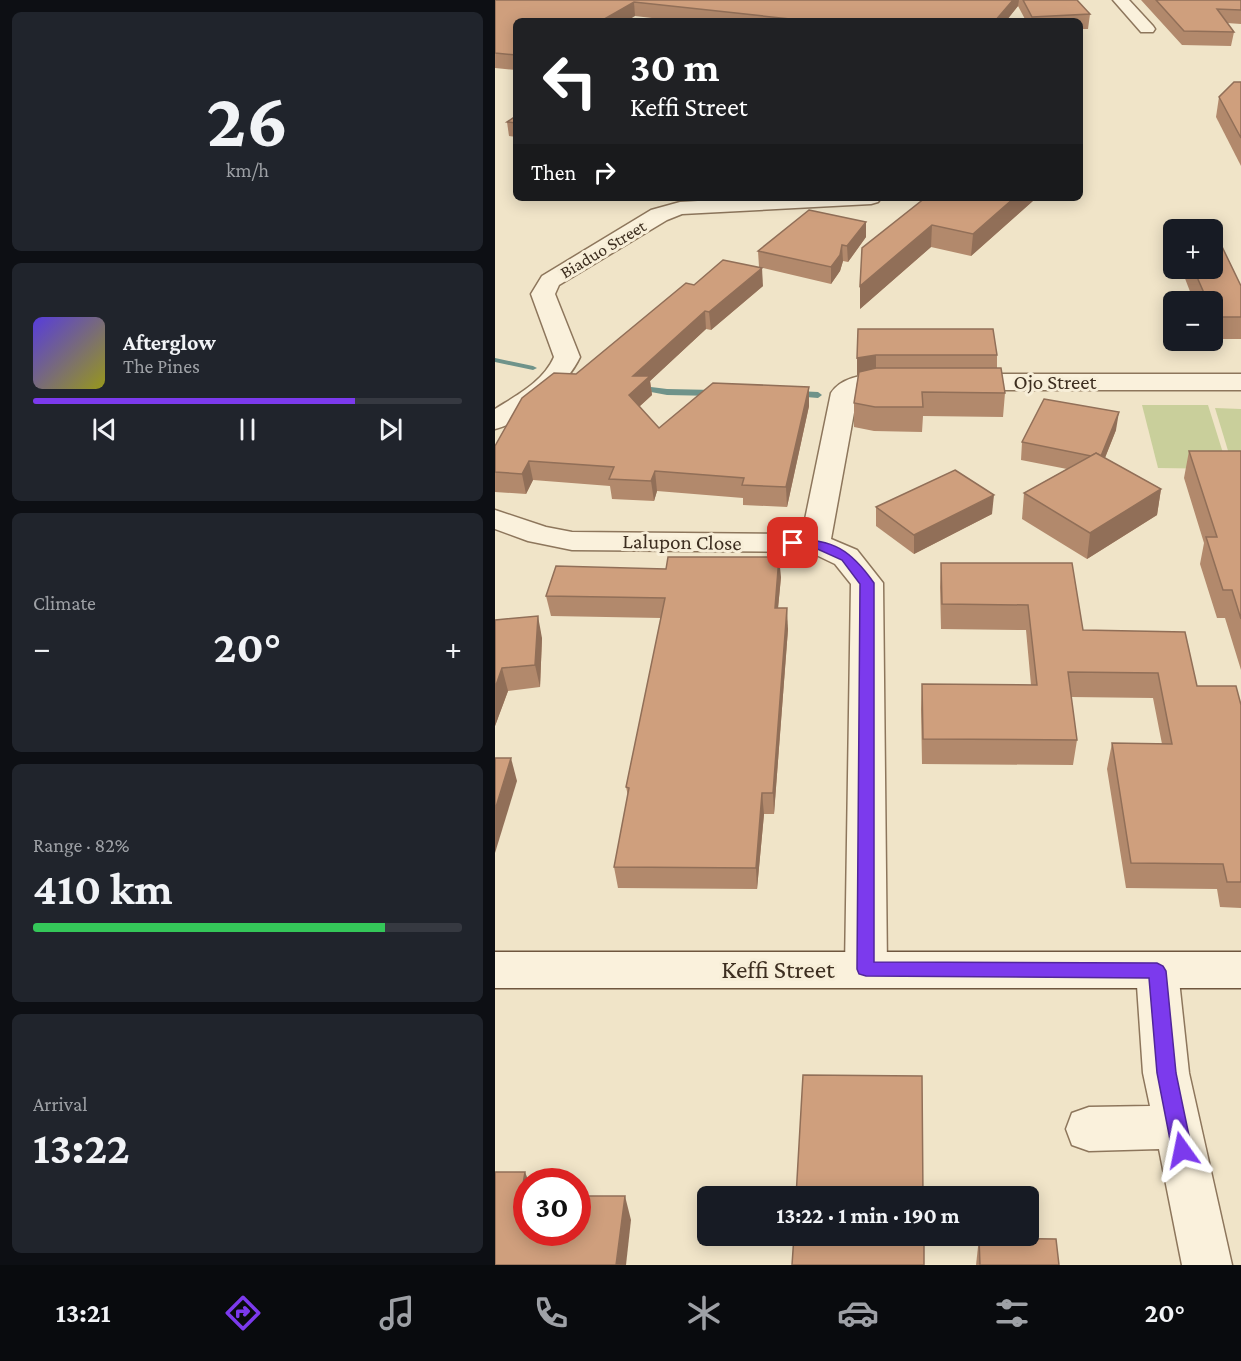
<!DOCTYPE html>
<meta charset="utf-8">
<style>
:root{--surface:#171b24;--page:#20242c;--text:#f1f3f6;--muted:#9ea1a6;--line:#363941;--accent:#7c3aed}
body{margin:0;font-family:"Crimson Pro",serif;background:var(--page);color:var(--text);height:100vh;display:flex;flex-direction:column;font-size:22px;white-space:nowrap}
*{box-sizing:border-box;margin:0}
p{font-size:20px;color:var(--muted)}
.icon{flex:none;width:33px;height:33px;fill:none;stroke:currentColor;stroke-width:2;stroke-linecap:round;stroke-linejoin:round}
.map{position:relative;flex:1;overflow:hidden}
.panel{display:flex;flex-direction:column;gap:12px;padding:12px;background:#0d0f14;width:495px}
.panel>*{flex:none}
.banner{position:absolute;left:18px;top:18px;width:570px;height:183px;border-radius:9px;box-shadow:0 3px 15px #0003;background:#202124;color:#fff;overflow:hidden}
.fabs{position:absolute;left:668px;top:219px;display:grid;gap:12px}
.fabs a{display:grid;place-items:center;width:60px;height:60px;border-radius:9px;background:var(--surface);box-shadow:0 3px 15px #0003;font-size:30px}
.speed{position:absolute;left:18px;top:1168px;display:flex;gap:12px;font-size:30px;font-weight:700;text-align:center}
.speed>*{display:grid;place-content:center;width:78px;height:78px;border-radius:50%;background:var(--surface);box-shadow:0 3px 15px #0003;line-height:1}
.speed .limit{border:9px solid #d22;background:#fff;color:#111}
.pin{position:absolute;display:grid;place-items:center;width:51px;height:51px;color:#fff;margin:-26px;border-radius:12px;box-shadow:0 3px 9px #0006}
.me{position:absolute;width:66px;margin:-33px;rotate:348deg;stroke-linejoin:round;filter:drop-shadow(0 0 4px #0008)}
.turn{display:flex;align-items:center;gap:21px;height:126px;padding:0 18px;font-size:27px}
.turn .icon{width:78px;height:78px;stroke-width:2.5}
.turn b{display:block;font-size:42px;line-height:51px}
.then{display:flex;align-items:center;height:57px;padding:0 18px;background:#0003;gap:12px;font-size:22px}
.big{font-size:45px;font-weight:700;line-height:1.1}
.panel .card{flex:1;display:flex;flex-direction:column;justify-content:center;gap:9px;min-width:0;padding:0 21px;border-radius:9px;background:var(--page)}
.panel .dial{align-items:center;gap:0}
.dial b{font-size:78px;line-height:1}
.song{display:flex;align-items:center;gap:18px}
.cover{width:72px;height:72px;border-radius:9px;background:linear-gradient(135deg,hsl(250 70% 55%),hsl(60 70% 35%))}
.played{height:6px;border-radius:3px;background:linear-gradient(90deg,var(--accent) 75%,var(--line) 75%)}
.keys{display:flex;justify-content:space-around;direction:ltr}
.heat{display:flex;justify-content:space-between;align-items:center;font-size:33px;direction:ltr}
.charge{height:9px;border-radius:4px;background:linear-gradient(90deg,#34c759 82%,var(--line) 0)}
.trip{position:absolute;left:202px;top:1186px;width:342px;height:60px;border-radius:9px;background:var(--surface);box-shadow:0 3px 15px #0003;font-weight:700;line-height:60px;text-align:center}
.menu{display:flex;height:96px;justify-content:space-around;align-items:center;background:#090b0e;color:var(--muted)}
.menu .icon{width:42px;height:42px}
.menu .selected{color:var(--accent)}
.menu b{font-size:27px;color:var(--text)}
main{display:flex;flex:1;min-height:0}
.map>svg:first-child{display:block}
.green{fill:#c9cf9b}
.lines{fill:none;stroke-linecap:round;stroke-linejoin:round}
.stream{fill:#6f938a;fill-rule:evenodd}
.street-casing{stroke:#8d765c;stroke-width:3}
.secondary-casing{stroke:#6f573f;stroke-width:3}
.street{fill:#faf1dc;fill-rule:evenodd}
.secondary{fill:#faf1dc;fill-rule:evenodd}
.wall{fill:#b2896c}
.shaded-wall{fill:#916f58}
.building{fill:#cf9f7d;stroke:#916f58;stroke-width:1.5}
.route{fill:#7c3aed;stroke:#51269a;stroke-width:1.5}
.labels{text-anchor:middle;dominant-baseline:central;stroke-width:6;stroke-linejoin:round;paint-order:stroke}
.far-street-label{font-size:18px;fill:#3d2e20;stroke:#f7eed8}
.street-label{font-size:21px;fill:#3d2e20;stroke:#f7eed8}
.near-street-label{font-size:26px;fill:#3d2e20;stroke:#f7eed8}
</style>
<main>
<section class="panel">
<div class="card dial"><b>26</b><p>km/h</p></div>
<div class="card">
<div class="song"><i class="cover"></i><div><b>Afterglow</b><p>The Pines</p></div></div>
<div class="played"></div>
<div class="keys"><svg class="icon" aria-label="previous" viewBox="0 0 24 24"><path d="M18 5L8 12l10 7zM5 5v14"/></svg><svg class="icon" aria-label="pause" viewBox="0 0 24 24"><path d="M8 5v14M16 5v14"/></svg><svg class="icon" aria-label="next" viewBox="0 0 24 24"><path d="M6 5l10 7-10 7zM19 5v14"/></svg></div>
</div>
<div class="card"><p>Climate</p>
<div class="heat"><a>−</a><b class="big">20°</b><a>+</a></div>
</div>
<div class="card"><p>Range · 82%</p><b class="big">410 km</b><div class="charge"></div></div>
<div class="card"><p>Arrival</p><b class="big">13:22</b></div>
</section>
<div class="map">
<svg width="746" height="1265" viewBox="0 0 746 1265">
<rect width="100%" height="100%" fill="#f0e4c8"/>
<g class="green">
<polygon points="647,405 713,405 733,469 663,468"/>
<polygon points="720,408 746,409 746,467 738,467"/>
</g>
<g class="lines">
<g class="stream">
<polygon points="0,358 38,366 42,368 38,370 0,362"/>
<polygon points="140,385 172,389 220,390 224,393 220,396 172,395 140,389"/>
<polygon points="302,391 323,392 327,395 323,398 299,396 298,394"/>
</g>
<g class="street-casing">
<g id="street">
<polygon points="618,0 634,0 658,26 660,29 658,32 646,32"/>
<path d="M 256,198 L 386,198 L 383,202 L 376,204 L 187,214 L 172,220 L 64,285 L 60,294 L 85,357 C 72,385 30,422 0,429 L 0,409 C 22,395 48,382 59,357 L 36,294 L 47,276 L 156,210 L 185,202 Z"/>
<path d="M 383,374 L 414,376 L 418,382 L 414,388 C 397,392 377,385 362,396 L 336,539 L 362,550 L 388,583 L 392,969 L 386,982 L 371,987 L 356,982 L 350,969 L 356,584 L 340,564 L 315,552 L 77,550 L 33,541 L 0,529 L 0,510 L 51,527 L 77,532 L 307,534 L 336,393 C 346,378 366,375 383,374 Z"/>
<polygon points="463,374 746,374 746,390 463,390 454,388 450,382 454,376"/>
<polygon points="662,953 677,958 683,971 694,1073 737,1265 687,1265 664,1149 594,1151 577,1145 571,1129 577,1113 594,1107 655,1106 648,1073 641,971 647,958"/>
</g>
</g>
<g class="secondary-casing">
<rect id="secondary" x="0" y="952" width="746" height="36"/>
</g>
<use href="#street" class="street"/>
<use href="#secondary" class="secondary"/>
</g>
<g class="wall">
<polygon points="0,0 582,0 595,14 593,29 585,29 585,21 531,21 523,6 511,21 182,21 140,16 21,21 21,70 0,68"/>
<polygon points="646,0 746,0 746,24 732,23 739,32 736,46 687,45"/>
<polygon points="746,82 746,166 721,117 724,97"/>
<polygon points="21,116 21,137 14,136 12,122"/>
<polygon points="430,198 539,200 476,256 436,247 365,309"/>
<polygon points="681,228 718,228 746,286 746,339 717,339 717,302 699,302 686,268 717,268 717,230 680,230"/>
<polygon points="371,237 353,262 348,261 345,271 336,284 264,267 263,251"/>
<polygon points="199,285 268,286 216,330 211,329 155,381 157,395 144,407 164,428 314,387 314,406 292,507 248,505 248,498 162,491 159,501 117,499 115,486 38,480 31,494 0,492 0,446 81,374"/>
<polygon points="498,329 502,355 502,368 510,393 508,417 428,416 427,432 379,431 359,427 359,403 363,375 362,375 362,358"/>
<polygon points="621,430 610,458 666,489 662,515 592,559 527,519 529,493 572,469 526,460 527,442"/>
<polygon points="694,451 746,451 746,670 730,618 722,618 705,564 709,543 689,478"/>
<polygon points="381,507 497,514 419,554 381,526"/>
<polygon points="446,563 702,686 746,705 746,908 725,907 722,889 631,888 612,769 617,743 667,744 658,698 576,697 582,740 578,765 427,764 426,709 427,684 536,685 531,630 446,629 445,587"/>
<polygon points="286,577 283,608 293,629 286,721 279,814 269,814 262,889 123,888 119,867 133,796 131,787 166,618 56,616 51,596"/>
<polygon points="0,620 47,638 45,687 13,691 0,726"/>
<polygon points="484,1238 564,1265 481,1265"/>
</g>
<g class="shaded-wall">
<polygon points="518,0 524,0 523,6 511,21 500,21"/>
<polygon points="139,2 140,16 132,21 106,21"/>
<polygon points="588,142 586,157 585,158 585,145"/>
<polygon points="519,198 539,198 539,200 476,256 478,234"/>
<polygon points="371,222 371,237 353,262 352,246"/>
<polygon points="437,225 436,247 365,309 365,286"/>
<polygon points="347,245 348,261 345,271 336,284 336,267"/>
<polygon points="267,268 268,286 216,330 214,312"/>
<polygon points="210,311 211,329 155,381 157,395 136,414 134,395 138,376"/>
<polygon points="381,355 381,372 362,375 362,358"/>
<polygon points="314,387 314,406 292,507 291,487"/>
<polygon points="624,412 621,430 603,475 605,457"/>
<polygon points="34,461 38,480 31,494 27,474"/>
<polygon points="160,471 162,491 159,501 156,481"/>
<polygon points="666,489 662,515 592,559 595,533"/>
<polygon points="499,495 497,514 419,554 419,535"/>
<polygon points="284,557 286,577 281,629 280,608"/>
<polygon points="292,608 293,629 279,814 278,793"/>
<polygon points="43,616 47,638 45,687 40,665"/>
<polygon points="7,668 13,691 0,726 0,688"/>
<polygon points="16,758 22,781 0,853 0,810"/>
<polygon points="267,793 269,814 262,889 261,868"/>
<polygon points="30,1172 34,1182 32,1182 32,1213 26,1196"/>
<polygon points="130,1196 136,1220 131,1265 121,1265"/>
</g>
<g class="building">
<polygon points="0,0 518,0 500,21 314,21 139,2 106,21 21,21 21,55 0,53"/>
<polygon points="528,0 582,0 595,14 537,17"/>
<polygon points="661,0 746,0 746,10 722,9 739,32 689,31"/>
<polygon points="739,82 746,82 746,138 724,97"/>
<polygon points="21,116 21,123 12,122"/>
<polygon points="430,198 519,198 478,234 437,225 365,286 367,248"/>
<polygon points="314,210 371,222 352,246 347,245 345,255 336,267 263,251"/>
<polygon points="681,228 718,228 746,286 746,317 719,317 717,312 717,302 713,302 698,268 717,268 717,230 681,230"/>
<polygon points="228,260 267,268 214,312 210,311 138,376 155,376 134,395 164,428 218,383 314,387 291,487 247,485 249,478 160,471 156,481 114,479 119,467 34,461 27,474 0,472 0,446 27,398 59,373 81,374 191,283 199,285"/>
<polygon points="363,329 498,329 502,355 381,355 362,358"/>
<polygon points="381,368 506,368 510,393 427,392 428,407 380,407 359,403 364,372"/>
<polygon points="549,399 624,412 606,456 601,453 596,456 527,442"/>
<polygon points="694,451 746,451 746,619 737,590 728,590 711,537 722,537"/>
<polygon points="601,453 666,489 595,533 529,493"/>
<polygon points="460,470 499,495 419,535 381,507"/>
<polygon points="173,557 284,557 280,608 292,608 285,700 278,793 267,793 261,868 119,867 134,788 131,787 170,598 51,596 61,566 171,569"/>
<polygon points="446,563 577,563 588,630 690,632 702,686 741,686 746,705 746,882 732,882 728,864 636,863 617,743 677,744 663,673 573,672 582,740 428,739 427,684 542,685 533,605 447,604"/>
<polygon points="43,616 40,665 7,668 0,688 0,620"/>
<polygon points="0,758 16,758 0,810"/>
<polygon points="308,1075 427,1076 428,1197 301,1197"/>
<polygon points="0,1172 30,1172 26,1196 32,1196 32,1233 82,1233 82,1196 130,1196 121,1265 0,1265"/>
<polygon points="299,1236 429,1236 429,1265 297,1265"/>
<polygon points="484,1238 561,1239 564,1265 485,1265"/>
</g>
<path class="route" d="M 298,539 C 338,539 356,550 379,583 L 379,962 L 662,963 L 668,966 L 671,971 L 681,1073 L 697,1150 L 694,1157 L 687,1159 L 680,1157 L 677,1150 L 662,1073 L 654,978 L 371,976 L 364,974 L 362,969 L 365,584 L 347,560 L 318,547 L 293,545 L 292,543 Z"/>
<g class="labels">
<g class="far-street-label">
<text transform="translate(108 249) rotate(-31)">Biaduo Street</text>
</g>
<g class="street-label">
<text x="560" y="382">Ojo Street</text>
<text transform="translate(187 542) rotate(1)">Lalupon Close</text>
</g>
<g class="near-street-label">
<text x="283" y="969">Keffi Street</text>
</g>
</g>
</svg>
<div class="fabs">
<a>+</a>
<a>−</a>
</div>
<div class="speed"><div class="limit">30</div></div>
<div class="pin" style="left:298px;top:543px;background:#d93025"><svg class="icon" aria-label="arrive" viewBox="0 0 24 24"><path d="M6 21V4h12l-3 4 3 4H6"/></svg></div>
<svg class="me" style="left:687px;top:1150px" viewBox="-20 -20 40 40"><path d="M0-17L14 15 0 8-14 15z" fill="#7c3aed" stroke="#fff" stroke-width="4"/></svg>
<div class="trip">13:22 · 1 min · 190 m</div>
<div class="banner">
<div class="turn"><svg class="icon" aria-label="left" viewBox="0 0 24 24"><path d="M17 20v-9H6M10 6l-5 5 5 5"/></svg><div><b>30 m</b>Keffi Street</div></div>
<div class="then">Then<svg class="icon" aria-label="right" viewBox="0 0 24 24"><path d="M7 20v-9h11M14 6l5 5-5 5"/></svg></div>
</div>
</div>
</main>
<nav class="menu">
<b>13:21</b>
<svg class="icon selected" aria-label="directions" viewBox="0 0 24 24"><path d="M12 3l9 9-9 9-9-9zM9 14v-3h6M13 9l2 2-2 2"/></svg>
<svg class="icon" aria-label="music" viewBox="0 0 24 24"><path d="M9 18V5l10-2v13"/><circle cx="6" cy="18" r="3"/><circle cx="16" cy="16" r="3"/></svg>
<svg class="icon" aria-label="phone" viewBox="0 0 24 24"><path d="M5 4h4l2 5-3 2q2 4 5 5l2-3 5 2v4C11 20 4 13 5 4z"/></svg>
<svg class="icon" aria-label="climate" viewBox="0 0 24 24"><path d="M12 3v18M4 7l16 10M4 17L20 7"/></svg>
<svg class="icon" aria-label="car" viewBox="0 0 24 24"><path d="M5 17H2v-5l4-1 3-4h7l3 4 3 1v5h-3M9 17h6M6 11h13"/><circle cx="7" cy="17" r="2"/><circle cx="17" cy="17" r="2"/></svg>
<svg class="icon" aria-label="filters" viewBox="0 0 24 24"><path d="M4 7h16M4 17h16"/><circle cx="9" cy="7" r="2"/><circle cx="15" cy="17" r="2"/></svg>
<b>20°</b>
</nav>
